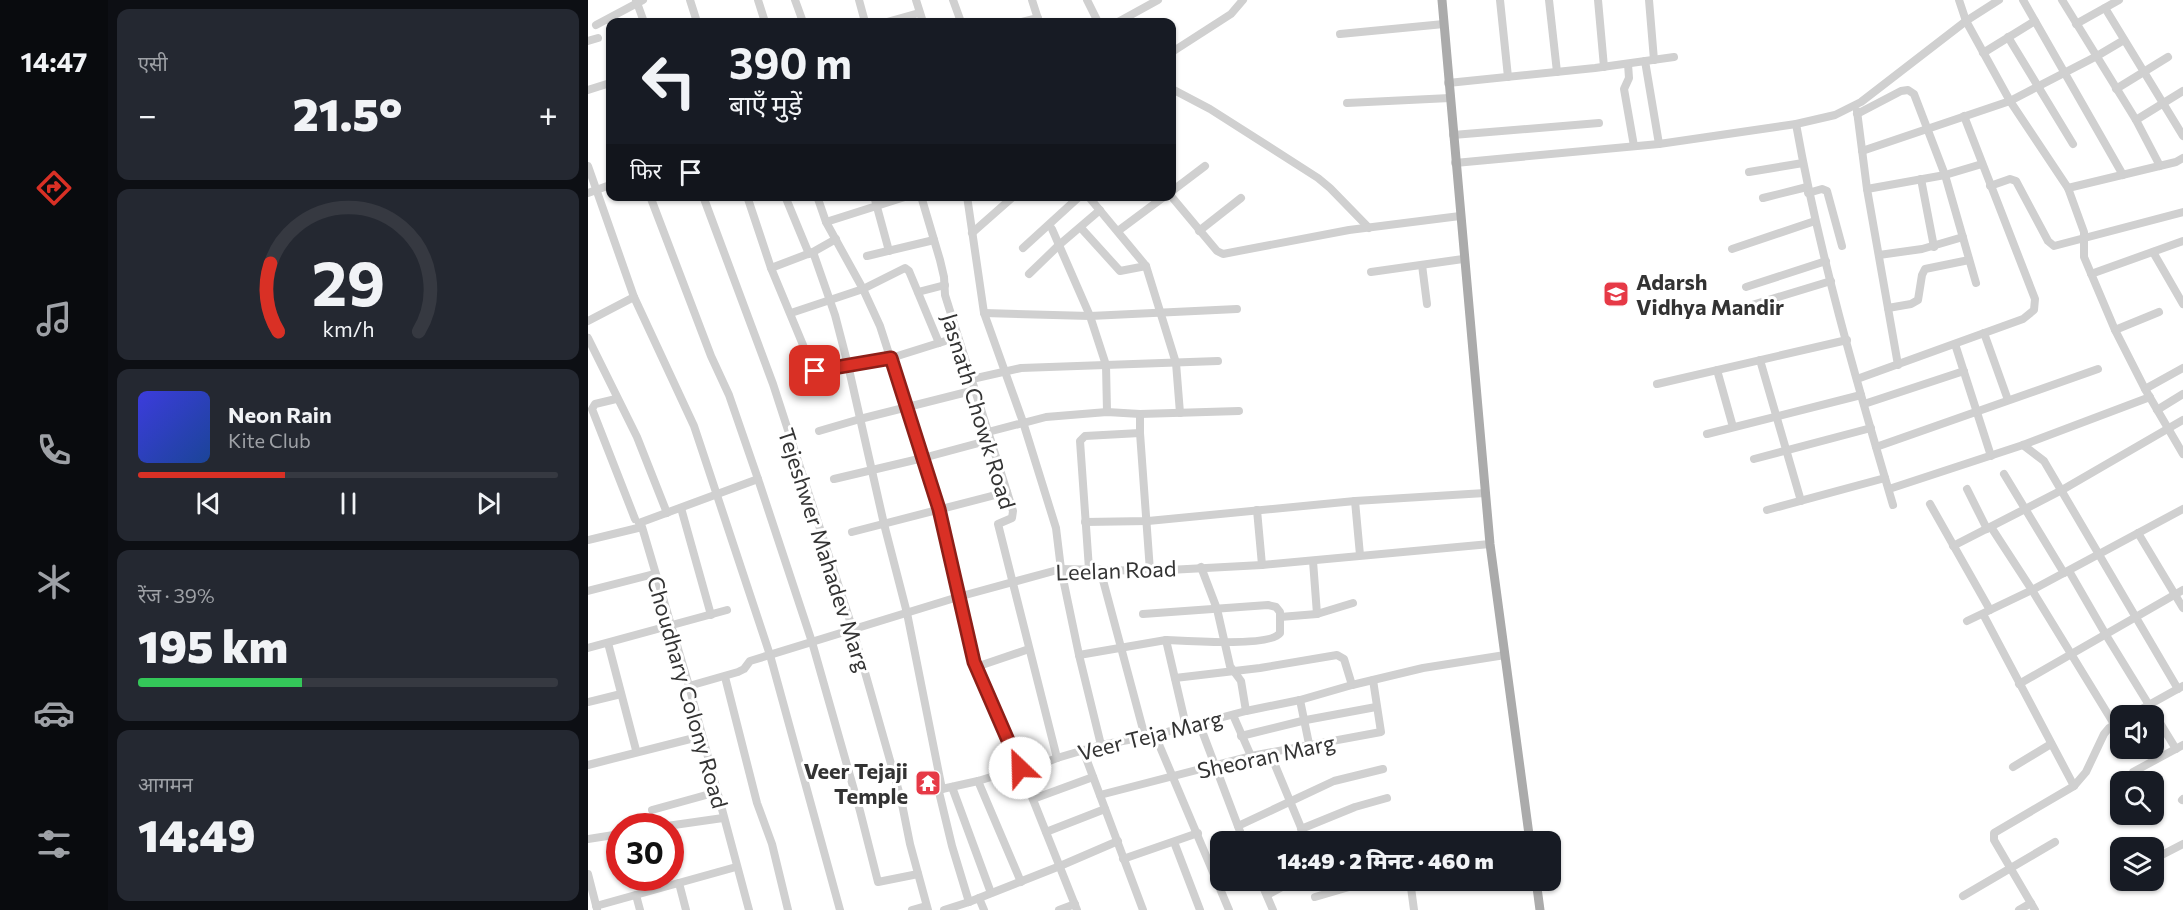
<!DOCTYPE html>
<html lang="hi">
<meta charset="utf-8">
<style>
:root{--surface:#171b24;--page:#242831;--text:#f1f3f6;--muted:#9ea1a6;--line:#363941;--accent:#d93025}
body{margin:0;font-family:Commissioner,"Noto Sans Devanagari",sans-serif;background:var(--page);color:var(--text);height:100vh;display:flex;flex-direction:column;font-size:22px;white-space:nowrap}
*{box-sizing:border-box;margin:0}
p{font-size:20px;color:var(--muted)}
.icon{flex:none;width:33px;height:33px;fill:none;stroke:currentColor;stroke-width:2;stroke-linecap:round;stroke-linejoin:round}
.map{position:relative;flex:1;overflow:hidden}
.sheet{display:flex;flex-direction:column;gap:9px;padding:9px;background:#0d0f14;width:480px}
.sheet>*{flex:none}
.top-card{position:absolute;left:18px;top:18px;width:570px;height:183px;border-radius:12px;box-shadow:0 2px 4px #0004;background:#171b24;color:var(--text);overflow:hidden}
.fabs{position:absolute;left:1522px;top:705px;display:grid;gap:12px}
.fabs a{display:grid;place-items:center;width:54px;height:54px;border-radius:12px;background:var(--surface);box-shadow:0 2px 4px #0004;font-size:30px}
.speed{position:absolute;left:18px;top:813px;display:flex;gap:12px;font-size:30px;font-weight:700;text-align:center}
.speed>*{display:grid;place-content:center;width:78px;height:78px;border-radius:50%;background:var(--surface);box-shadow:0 2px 4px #0004;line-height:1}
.speed .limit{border:9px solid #d22;background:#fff;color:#111}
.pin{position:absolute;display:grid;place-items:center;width:51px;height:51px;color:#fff;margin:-26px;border-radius:12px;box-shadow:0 3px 9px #0006}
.me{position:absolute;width:66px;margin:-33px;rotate:336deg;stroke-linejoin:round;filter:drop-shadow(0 0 4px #0008)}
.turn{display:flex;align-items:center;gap:21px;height:126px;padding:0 24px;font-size:27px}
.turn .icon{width:78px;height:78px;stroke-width:2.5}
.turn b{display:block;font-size:42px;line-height:51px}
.then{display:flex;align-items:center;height:57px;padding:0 24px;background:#0003;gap:12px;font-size:22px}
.big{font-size:45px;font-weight:800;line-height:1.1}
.sheet .tile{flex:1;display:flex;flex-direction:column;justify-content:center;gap:9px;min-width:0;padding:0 21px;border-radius:12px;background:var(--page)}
.sheet .dial{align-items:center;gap:0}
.dial svg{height:156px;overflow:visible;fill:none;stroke:var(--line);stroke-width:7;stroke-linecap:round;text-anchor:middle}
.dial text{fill:var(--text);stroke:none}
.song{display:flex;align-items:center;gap:18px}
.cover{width:72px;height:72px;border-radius:9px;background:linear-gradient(135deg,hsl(240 70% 55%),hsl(220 70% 35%))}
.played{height:6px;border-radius:3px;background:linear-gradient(90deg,var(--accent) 35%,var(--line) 35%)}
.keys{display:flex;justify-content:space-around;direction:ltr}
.heat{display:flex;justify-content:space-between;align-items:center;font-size:33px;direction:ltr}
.charge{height:9px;border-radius:4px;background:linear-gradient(90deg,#34c759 39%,var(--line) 0)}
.trip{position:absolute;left:622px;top:831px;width:351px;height:60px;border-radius:12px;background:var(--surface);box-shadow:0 2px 4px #0004;font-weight:800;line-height:60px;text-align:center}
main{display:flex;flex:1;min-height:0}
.menu{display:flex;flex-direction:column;width:108px;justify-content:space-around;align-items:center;background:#090b0e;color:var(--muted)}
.menu .icon{width:42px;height:42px}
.menu .on{color:var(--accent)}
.menu b{font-size:27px;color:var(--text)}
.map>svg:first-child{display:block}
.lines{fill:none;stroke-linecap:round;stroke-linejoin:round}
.minor{stroke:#d0d0d0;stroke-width:8}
.major{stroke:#ababab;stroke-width:9}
.route-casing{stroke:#8d1f18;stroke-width:15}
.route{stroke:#d93025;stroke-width:10}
.labels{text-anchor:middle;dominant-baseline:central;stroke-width:6;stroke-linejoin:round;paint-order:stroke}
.poi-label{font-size:22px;font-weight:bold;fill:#333;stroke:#fff;text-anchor:start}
.street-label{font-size:22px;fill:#333;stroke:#fff}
</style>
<main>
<nav class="menu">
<b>14:47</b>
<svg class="icon on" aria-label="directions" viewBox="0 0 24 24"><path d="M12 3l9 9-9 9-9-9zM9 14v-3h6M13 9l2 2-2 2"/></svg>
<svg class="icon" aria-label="music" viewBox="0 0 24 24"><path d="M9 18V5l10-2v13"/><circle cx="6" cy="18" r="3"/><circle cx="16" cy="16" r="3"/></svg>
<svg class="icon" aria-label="phone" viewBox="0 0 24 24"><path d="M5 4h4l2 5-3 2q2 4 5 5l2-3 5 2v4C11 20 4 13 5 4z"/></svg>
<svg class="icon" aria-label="climate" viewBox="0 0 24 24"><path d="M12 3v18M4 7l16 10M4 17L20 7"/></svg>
<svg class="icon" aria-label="car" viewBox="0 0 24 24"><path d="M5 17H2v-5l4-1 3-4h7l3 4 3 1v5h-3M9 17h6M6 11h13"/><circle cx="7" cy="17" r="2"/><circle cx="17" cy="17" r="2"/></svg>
<svg class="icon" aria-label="filters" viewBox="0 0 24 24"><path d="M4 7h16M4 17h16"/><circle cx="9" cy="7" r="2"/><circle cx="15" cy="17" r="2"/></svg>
</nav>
<section class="sheet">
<div class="tile"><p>एसी</p>
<div class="heat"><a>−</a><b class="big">21.5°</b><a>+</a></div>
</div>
<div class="tile dial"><svg viewBox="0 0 100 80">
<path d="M14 69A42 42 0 1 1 86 69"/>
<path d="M14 69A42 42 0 0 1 10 34" stroke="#d93025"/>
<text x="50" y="56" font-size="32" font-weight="700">29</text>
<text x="50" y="72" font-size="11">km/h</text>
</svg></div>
<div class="tile">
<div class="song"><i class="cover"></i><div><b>Neon Rain</b><p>Kite Club</p></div></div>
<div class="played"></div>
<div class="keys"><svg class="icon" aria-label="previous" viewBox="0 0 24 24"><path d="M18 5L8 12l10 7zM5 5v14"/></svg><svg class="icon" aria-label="pause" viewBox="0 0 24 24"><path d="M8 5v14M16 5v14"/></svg><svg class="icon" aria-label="next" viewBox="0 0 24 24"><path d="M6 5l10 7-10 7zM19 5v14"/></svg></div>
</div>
<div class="tile"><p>रेंज · 39%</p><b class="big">195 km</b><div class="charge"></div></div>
<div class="tile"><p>आगमन</p><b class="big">14:49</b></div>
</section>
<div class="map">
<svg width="1595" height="910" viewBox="0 0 1595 910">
<rect width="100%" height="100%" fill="#fff"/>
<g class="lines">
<g class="minor">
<polyline points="48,0 56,22"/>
<polyline points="102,0 109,22"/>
<polyline points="170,0 177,22"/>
<polyline points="207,0 215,22"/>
<polyline points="271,0 277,22"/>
<polyline points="328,0 335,22"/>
<polyline points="365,0 373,22"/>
<polyline points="444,0 451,22"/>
<polyline points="499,0 510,22"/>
<polyline points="912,0 920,77"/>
<polyline points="961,0 969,72"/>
<polyline points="1010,0 1016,67"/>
<polyline points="1061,0 1066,60"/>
<polyline points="1371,0 1378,21 1422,101 1480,188 1496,232 1496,257 1527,330 1557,389 1595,454"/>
<polyline points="1435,0 1535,175"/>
<polyline points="1474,0 1548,120 1572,166"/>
<polyline points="1517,8 1595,136"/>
<polyline points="299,22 331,13"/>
<polyline points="434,22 450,18"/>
<polyline points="530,22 570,0"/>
<polyline points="1488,24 1531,0"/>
<polyline points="8,25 55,0"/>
<polyline points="752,34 856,24"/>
<polyline points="1420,37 1485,144"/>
<polyline points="0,41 10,38"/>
<polyline points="584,52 643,14 655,0"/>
<polyline points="1395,53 1447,21"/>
<polyline points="1057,61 1071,144"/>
<polyline points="1040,64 1041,78 1036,89 1046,146"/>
<polyline points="860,83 1007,68 1086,57"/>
<polyline points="584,89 622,109 730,178 742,188 781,228"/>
<polyline points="1528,89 1580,57"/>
<polyline points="0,90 22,83"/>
<polyline points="759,103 862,98"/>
<polyline points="1269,111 1279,189 1310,365"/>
<polyline points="1269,114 1313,91 1320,90 1326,94 1357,175 1388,283"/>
<polyline points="1548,120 1595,91"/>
<path d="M 1208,124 C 1231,253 1268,380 1305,505"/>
<polyline points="865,135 1011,123"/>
<polyline points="1274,151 1422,101 1509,56 1536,40"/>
<polyline points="867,163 1071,144 1208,124 1247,115 1273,102 1378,21 1411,0"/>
<polyline points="0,166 46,297 106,426 114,450 182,655 252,910"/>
<polyline points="1161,172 1215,163"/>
<polyline points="1333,179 1346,247"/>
<polyline points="1402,186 1422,179 1428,181 1460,241 1466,246 1595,212"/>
<polyline points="1480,188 1588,162 1595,158"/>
<polyline points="1279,189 1357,175 1394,164"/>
<polyline points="584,191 617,166"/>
<polyline points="0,193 22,185"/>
<polyline points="1220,193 1234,189 1239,191 1254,246"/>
<polyline points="62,196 123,356 141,395 170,479 224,642 272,811 290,882 330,874"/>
<polyline points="115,196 185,384 265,630 313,799 322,844 340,910"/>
<polyline points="159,196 183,268 225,369 231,371 303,358 370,337"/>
<polyline points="197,196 221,254"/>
<polyline points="229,196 238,222 275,289 292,326 351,509 386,662 432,768"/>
<polyline points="286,196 301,251"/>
<polyline points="333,196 352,260 356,277 357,295 425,511 424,518 410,524 469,758"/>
<polyline points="379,196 396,313 435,422 468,528 473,569 491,655 513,745"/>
<polyline points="500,196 558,266 588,363 592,413"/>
<polyline points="583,196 629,251 635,254 761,230 872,216"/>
<polyline points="1175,198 1219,187"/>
<polyline points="238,222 320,196"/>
<polyline points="493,228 532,271 558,266"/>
<polyline points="464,229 502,316 518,365 519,412"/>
<polyline points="530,231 577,196"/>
<polyline points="611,231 653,198"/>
<polyline points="384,233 426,196"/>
<polyline points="435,248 492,196"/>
<polyline points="1144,249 1227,221"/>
<polyline points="225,252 247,315 260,365 296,524 319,613 354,789"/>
<polyline points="1565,252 1595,304"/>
<polyline points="1291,255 1334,249 1375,237"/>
<polyline points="279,256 346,240"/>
<polyline points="834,265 839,304"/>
<polyline points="183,268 225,252 248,239"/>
<polyline points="783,272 875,259"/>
<polyline points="441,274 471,245 512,210"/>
<polyline points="1503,274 1595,241"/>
<polyline points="1158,287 1238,261"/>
<polyline points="330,292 357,285"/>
<polyline points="1164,305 1243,281"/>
<polyline points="1300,308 1323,304 1330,300 1334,275 1337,269 1381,260"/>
<polyline points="203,313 275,289 317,268 321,271 351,343"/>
<polyline points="396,313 502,316 649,309"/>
<polyline points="0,321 46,297"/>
<polyline points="1527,330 1571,312"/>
<polyline points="1396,333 1420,400"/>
<polyline points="0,338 49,437 79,513"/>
<polyline points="1367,344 1403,456"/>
<polyline points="1172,360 1213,501"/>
<polyline points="1129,370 1145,427"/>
<polyline points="384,379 433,368 630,361"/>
<polyline points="1269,379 1435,319 1446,310 1447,299 1376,116"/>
<polyline points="1069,384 1259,340"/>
<polyline points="1557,389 1595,368"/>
<polyline points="28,399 7,404 4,409 47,519"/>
<polyline points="1276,404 1376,371"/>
<polyline points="1569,410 1595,394"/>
<polyline points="552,414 552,433 562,571"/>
<polyline points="231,431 272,419 387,390"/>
<polyline points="400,432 458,417 519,412 552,414 651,411"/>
<polyline points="1119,434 1273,395"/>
<polyline points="1435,445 1456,461 1590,689"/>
<polyline points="1288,447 1510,369"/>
<polyline points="1166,459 1283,428"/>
<polyline points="1416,474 1476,573"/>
<polyline points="246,479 335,458 402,440"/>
<polyline points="1301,489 1435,445 1562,397"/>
<polyline points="1379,489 1399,529"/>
<polyline points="767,501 772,555"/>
<polyline points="1342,504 1402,610"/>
<polyline points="93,508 123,615"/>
<polyline points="669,510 674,565"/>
<polyline points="1179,510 1297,478"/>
<polyline points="497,522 560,521 767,501 897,493"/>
<polyline points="51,523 170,479"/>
<polyline points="1403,527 1444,590 1526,724"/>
<polyline points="264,532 419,492"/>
<polyline points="1550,533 1595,608"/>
<polyline points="0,540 54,527 101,686 161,910"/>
<polyline points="1365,546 1474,490 1595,420"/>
<polyline points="725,561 729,614"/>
<polyline points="613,567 629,609 642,666 653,681 658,711"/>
<polyline points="501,569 492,441 497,436 552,433"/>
<polyline points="512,569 557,737"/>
<polyline points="1481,571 1518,635 1588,749"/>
<polyline points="0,591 66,574"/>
<path d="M 555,614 L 680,605 L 688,607 L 692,612 L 692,633 C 683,647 598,641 578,640"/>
<polyline points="1395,614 1486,786"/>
<polyline points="692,617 729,614 765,603"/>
<polyline points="1379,621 1444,590 1595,509"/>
<polyline points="20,643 48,750"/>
<polyline points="0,648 139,610"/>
<polyline points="491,655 578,640 598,726"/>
<polyline points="388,667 441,649"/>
<polyline points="137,677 169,803 184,844 200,910"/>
<polyline points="587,678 672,668 749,655 756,659 764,685"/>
<polyline points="1431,684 1595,590"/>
<polyline points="101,686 150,672 156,669 162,661 370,597 473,569 562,571 674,565 902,544"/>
<polyline points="712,700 721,744"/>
<polyline points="0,702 33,694"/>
<polyline points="645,715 663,756"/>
<polyline points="1541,716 1595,686"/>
<polyline points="611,723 656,842"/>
<polyline points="567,735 641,910"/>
<polyline points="653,736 718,720 788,707"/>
<polyline points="495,750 555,910"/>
<polyline points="682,753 719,842"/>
<polyline points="0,765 114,736"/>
<polyline points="1425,767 1463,744"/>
<polyline points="434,772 489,910"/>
<polyline points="390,781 433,882"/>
<polyline points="1545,782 1543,777 1545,772 1595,745"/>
<polyline points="364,787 403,893"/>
<polyline points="512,795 663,756 793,732 785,680"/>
<polyline points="445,799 505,777"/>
<polyline points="1594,800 1595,799"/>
<polyline points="64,810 129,792"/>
<polyline points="79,826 135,818"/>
<polyline points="650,826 746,781 795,769"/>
<polyline points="713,829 767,807 799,798"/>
<polyline points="458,832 517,809"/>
<polyline points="0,839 32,834"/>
<polyline points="586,842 612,910"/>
<polyline points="701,842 716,836"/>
<polyline points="789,842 802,836"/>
<polyline points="535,859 610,833"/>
<polyline points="1566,859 1595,844"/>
<polyline points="0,874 9,909"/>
<polyline points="672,880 685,910"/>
<polyline points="822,880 826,910"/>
<polyline points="91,883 98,910"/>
<polyline points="48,895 52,910"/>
<polyline points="679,895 707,880"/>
<polyline points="1375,896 1467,842"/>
<polyline points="727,897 785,880"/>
<polyline points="391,898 396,910"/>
<polyline points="381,902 472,866 530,841"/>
<polyline points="8,906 148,867"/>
<polyline points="324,910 338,906"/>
<polyline points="356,910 381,902 364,846 351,792 354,789 390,781 432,768 434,772 469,758 513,745 567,735 658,711 712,700 764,685 835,668 917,655"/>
<polyline points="471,910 487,904"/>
<polyline points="1431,910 1443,903"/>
<polyline points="1447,910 1406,840 1406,833 1486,786 1498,772 1516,734 1521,728 1533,720"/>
</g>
<g class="major">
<polyline points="854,0 902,544 942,842"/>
<polyline points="948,880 952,910"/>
</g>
</g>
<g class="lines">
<g class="route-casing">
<polyline id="route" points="227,371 303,358 351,509 386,662 432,768"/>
</g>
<use href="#route" class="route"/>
</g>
<defs>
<g id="school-square" transform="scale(1.35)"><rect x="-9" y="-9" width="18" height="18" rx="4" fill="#e63946" stroke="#fff"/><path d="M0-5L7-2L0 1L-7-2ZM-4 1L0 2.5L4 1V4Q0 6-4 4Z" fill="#fff"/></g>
<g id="temple-square" transform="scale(1.35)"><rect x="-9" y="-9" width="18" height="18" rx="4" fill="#e63946" stroke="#fff"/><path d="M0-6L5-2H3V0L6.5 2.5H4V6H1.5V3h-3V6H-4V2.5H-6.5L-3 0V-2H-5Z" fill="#fff"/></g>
</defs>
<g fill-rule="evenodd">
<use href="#school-square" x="1028" y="294"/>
<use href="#temple-square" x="340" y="783"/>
</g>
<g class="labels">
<g class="poi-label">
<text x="1048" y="281">Adarsh<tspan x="1048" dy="25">Vidhya Mandir</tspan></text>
<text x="320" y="770" text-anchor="end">Veer Tejaji<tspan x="320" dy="25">Temple</tspan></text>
</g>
<g class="street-label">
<text transform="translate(391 411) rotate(73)">Jasnath Chowk Road</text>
<text transform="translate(237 550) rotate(72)">Tejeshwer Mahadev Marg</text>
<text transform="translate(528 570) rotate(-2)">Leelan Road</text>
<text transform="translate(100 692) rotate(74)">Choudhary Colony Road</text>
<text transform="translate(562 735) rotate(-14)">Veer Teja Marg</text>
<text transform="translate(678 756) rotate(-12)">Sheoran Marg</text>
</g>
</g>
</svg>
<div class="fabs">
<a><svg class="icon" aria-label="sound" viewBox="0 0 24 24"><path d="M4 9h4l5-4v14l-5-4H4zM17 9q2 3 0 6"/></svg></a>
<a><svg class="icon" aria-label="search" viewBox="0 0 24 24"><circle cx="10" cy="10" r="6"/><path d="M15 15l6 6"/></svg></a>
<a><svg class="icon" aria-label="layers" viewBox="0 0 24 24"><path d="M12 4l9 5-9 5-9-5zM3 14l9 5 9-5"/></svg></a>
</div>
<div class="speed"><div class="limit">30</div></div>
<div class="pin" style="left:227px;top:371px;background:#d93025"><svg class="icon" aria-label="arrive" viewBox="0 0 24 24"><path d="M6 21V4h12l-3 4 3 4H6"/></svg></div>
<svg class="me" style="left:432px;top:768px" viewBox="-20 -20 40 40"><circle r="19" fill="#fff"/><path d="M0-13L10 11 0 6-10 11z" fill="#d93025"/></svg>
<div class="trip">14:49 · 2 मिनट · 460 m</div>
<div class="top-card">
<div class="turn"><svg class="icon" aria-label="left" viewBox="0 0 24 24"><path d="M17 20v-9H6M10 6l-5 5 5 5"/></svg><div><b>390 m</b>बाएँ मुड़ें</div></div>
<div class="then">फिर<svg class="icon" aria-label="arrive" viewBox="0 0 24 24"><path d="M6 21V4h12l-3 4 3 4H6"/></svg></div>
</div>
</div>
</main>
